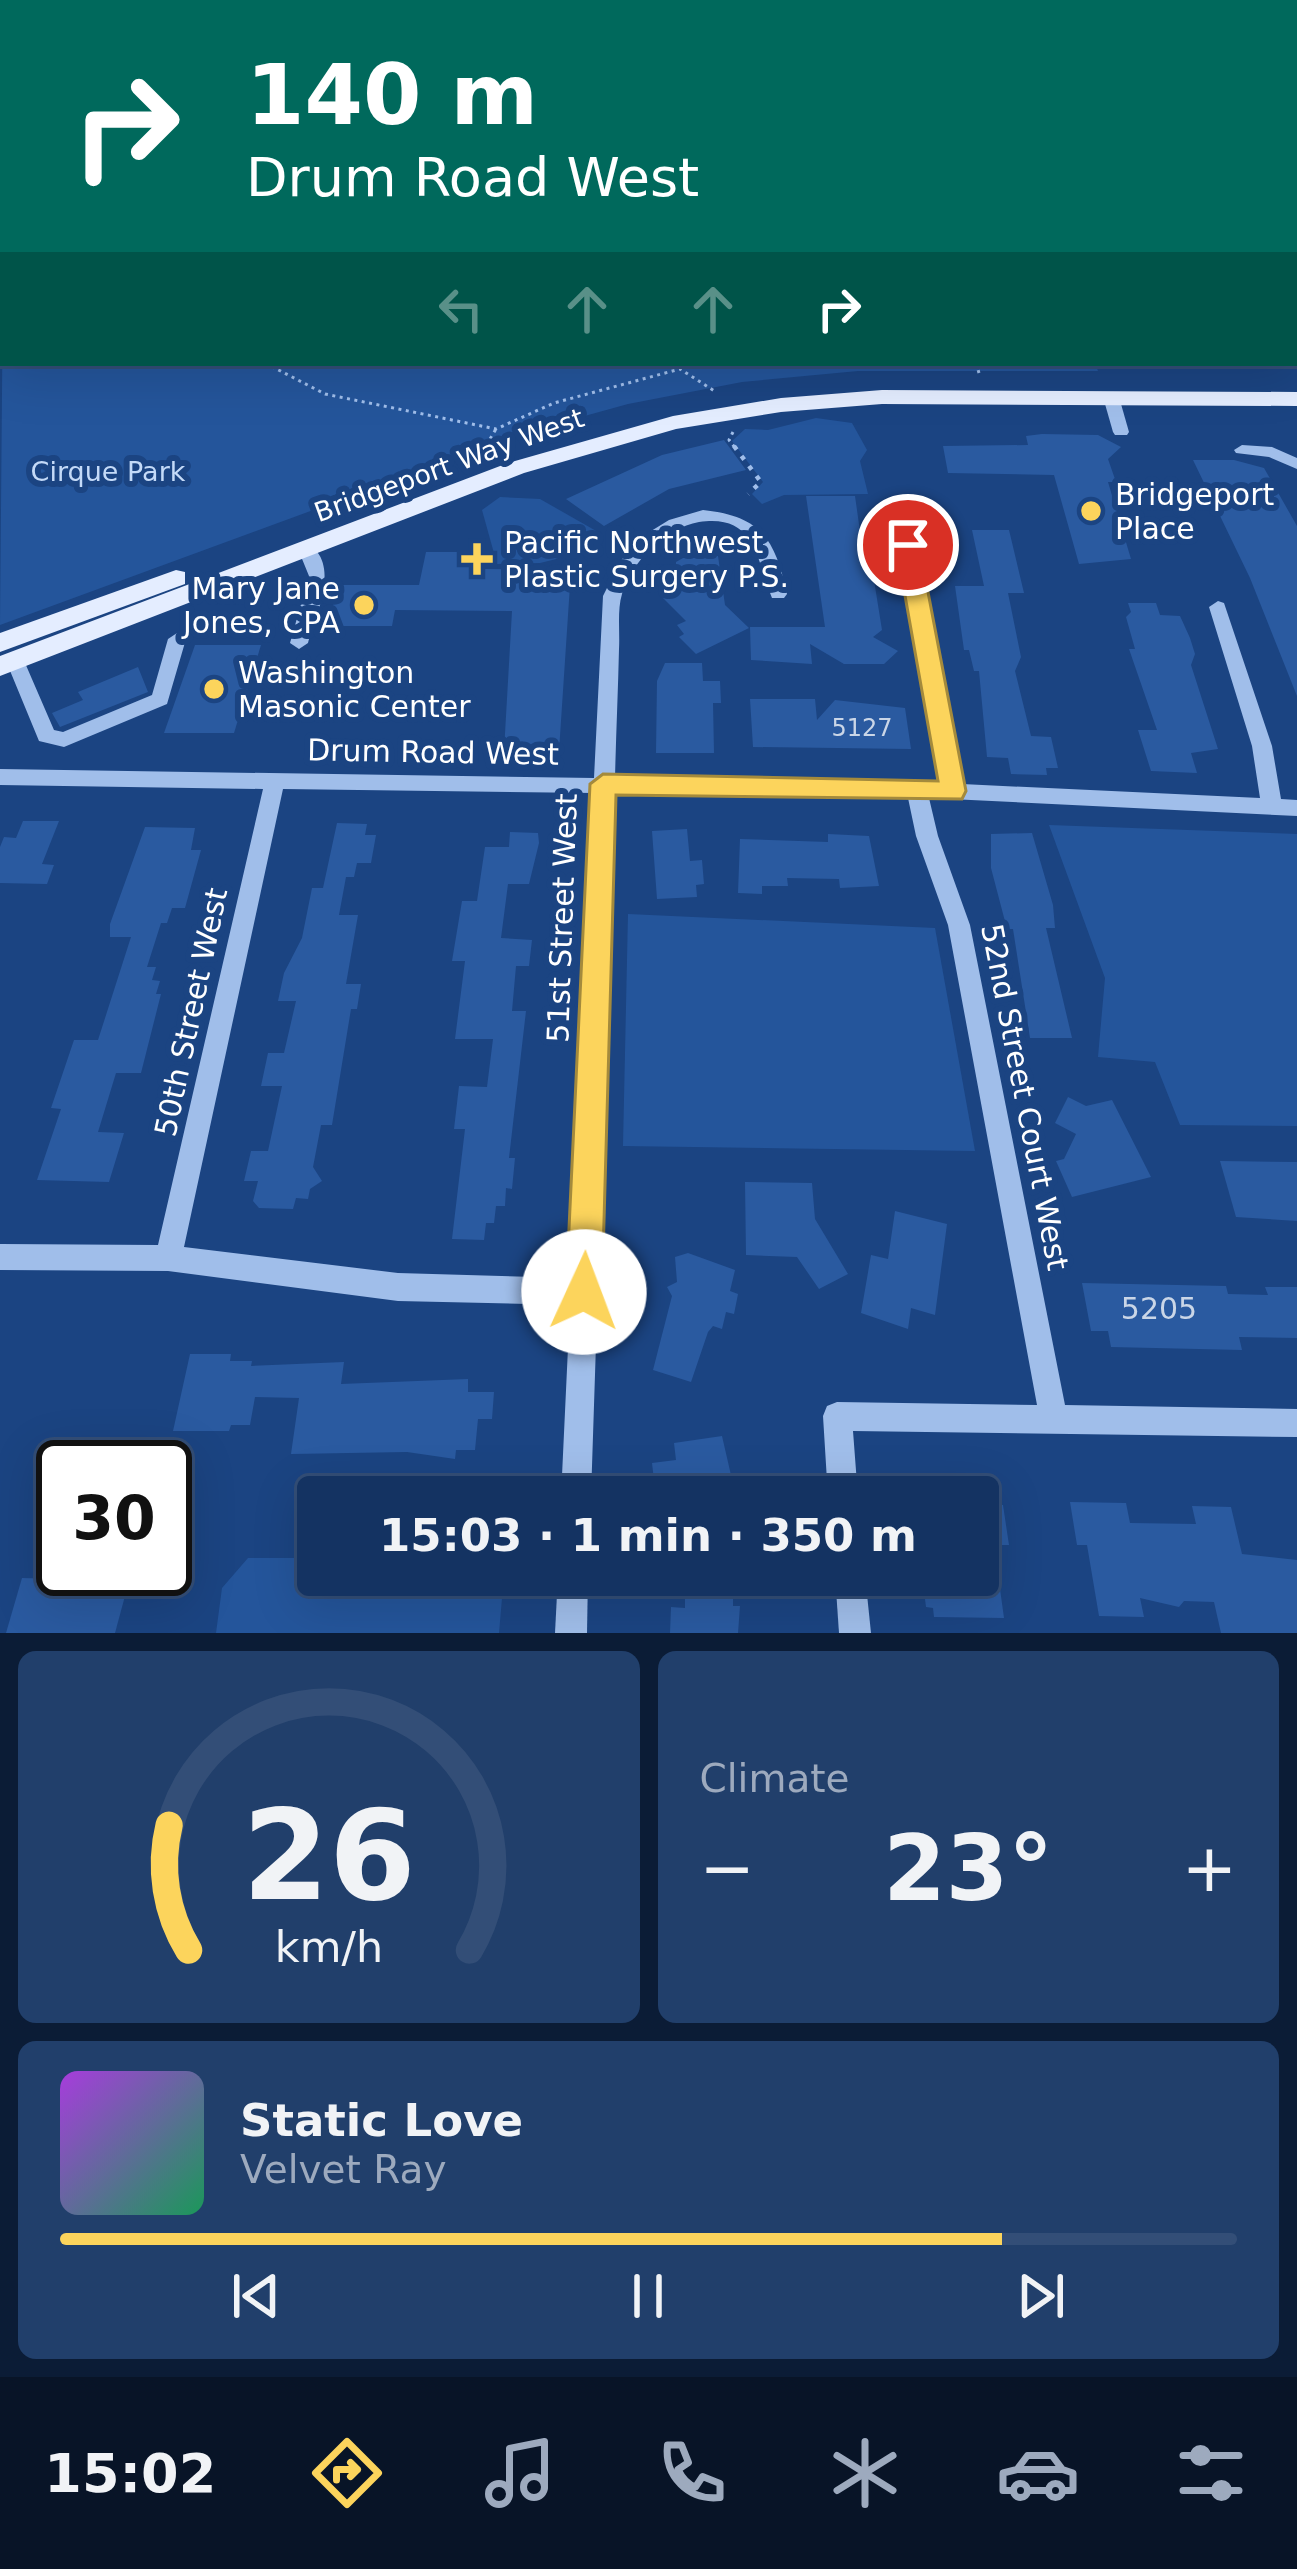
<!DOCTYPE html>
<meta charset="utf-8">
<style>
:root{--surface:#143362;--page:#213f6b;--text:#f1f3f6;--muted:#9daabe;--line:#334e77;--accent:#fcd45c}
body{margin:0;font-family:"DejaVu Sans",sans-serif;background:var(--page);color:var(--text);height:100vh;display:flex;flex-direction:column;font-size:45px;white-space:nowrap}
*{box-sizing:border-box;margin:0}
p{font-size:39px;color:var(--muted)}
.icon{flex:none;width:66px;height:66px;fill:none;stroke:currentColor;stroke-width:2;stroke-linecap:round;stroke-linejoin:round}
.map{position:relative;height:1633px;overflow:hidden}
.side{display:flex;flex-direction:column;gap:18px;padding:18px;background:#0b1c36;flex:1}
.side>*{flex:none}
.top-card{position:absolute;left:0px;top:0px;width:1299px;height:366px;box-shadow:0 12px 48px #0002,0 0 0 3px var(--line);background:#00695c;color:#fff;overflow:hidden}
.speed{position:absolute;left:36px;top:1440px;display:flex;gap:24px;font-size:60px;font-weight:700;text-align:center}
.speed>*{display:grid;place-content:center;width:156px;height:156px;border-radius:50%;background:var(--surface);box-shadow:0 12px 48px #0002,0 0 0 3px var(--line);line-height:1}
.speed .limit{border:6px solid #111;border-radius:18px;background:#fff;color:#111}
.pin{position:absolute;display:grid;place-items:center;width:102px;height:102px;color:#fff;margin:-51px;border:6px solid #fff;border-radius:50%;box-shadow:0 3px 12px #0007}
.me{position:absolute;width:132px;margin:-66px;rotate:2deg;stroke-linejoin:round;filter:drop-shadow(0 0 9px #0008)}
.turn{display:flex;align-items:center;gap:42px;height:252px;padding:0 48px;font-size:54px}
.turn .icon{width:156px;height:156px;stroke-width:2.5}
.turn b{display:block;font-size:84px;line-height:102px}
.lanes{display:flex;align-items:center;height:114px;padding:0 48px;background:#0003;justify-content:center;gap:60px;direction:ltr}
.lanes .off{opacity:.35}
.big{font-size:90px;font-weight:800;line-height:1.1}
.side .card{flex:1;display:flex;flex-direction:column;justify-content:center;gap:18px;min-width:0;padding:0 42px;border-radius:18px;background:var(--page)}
.side .dial{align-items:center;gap:0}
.dial svg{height:312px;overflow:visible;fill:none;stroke:var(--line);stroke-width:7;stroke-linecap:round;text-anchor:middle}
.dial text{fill:var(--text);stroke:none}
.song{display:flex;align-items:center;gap:36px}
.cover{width:144px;height:144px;border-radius:18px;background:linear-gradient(135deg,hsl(280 70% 55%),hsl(150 70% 35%))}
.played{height:12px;border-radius:6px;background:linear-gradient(90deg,var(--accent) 80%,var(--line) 80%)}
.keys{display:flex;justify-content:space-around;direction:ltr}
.heat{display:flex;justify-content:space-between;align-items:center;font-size:66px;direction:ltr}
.side .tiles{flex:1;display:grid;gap:18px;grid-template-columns:1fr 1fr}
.card:last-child{grid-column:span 2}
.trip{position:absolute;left:297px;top:1476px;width:702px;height:120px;border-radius:12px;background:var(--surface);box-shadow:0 12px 48px #0002,0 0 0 3px var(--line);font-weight:800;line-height:120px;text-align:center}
.tabs{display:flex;height:192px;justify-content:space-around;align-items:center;background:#081427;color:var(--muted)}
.tabs .icon{width:84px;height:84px}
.tabs .on{color:var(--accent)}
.tabs b{font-size:54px;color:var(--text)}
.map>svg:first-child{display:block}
.green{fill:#24559b}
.building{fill:#2a5aa0}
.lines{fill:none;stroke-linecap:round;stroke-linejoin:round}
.path-far1{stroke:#a0beea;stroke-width:3;stroke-dasharray:3 4.5;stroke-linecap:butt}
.path{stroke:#a0beea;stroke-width:4.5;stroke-dasharray:4.5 8;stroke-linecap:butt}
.minor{fill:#a0beea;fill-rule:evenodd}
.major{fill:#e4edff;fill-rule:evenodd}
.route{fill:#fcd45c;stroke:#a48a3c;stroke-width:3}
.poi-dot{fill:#fcd45c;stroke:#1b4482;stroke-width:4.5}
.labels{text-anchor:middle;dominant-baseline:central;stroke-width:12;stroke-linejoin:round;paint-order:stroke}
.number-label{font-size:24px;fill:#cad6e7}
.far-street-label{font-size:27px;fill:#fff;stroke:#1b4482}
.far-park-label{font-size:27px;fill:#c4daf8;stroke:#1b4482}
.poi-label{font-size:30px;fill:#fff;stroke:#1b4482;text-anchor:start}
.street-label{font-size:30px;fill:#fff;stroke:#1b4482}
.near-number-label{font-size:30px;fill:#cad6e7}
</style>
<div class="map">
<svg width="1297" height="1633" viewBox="0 0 1297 1633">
<rect width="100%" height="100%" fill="#1b4482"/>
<g class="green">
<polygon points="3,276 3,363 1095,363 1098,371 858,371 742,382 628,404 523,433 0,625"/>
<polygon points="816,418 852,423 867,450 860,461 868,494 784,495 762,504 752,494 763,482 732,441 745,429 768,430"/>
<polygon points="500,497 540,499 598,532 589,551 540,563 497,564 482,510"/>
<polygon points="1049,825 1297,834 1297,1126 1180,1125 1155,1062 1098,1057 1105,978"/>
<polygon points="628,914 935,928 975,1151 623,1146"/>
<polygon points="248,1558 318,1558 318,1575 504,1575 499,1633 216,1633 222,1588"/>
</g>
<g class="building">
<polygon points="1042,434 1098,435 1121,447 1108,459 1116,482 1108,482 1131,559 1079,564 1054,475 948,473 943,446 1028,445 1026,436"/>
<polygon points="724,440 746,470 669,489 604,526 566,499 662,455"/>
<polygon points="1193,460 1234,460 1264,468 1297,526 1297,696 1250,578"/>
<polygon points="806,496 855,496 866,574 873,574 882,630 873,637 898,651 884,664 844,664 810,644 812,664 751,660 750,627 825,627"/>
<polygon points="972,530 1009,530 1024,593 1008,593 1021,657 1015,671 1031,736 1051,737 1058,768 1046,768 1047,775 1011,774 1008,758 987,757 979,671 974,671 969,650 964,650 955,586 984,586"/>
<polygon points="426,552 487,552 484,569 571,570 559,751 504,751 512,611 395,610 392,626 327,626 338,585 419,585"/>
<polygon points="718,556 725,605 749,628 696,654 679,637 684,634 677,625 686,621 662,597 662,573 676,573 676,562 683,558"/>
<polygon points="1128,603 1156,603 1160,615 1180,616 1190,638 1195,654 1191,665 1218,749 1191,753 1197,773 1151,771 1138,730 1157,730 1129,649 1135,649 1126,617 1131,612"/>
<polygon points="195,645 261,645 234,733 164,733"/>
<polygon points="665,663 702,663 703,681 720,681 721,703 713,703 714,753 656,753 657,681"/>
<polygon points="138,667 148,692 60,727 52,713 83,700 78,692"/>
<polygon points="750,699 815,699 817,720 835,700 905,708 911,749 753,747"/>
<polygon points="23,821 59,821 42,864 54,865 47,884 0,883 0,847 4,837 16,838"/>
<polygon points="337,823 367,824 365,835 376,835 371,863 357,863 354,877 346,877 339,915 358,915 346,984 361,984 357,1009 351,1009 332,1125 321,1125 313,1167 322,1181 310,1189 308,1199 296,1198 293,1209 259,1208 253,1201 258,1181 244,1181 251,1151 268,1151 282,1086 261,1086 268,1053 284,1053 296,1001 278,1001 284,973 302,938 312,888 323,888"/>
<polygon points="145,827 195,828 191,850 201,850 185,908 172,908 167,923 161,923 147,967 156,967 152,980 160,981 156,994 161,994 141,1073 116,1073 98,1132 124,1133 109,1182 37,1180 61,1109 51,1108 74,1040 98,1040 131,937 110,937 110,924"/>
<polygon points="687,829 690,861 702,860 704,884 696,885 697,897 657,899 652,831"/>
<polygon points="510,832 538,833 539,843 529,884 508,884 501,938 532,940 529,966 516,966 512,1011 526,1011 509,1158 515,1158 512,1189 506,1188 505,1206 496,1206 494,1223 486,1223 484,1240 452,1239 465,1129 454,1129 459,1086 487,1087 493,1039 455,1039 465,961 452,961 462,901 477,901 485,847 509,847"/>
<polygon points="1032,833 1053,905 1055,928 1046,928 1072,1038 1030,1038 1013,929 1007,929 991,868 991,834"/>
<polygon points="828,834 869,836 879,886 840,888 839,879 787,878 788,886 762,886 762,894 738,893 740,839 828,842"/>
<polygon points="1068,1097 1086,1106 1112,1100 1151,1177 1072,1197 1056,1161 1064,1159 1076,1134 1055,1123"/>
<polygon points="1220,1161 1297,1162 1297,1221 1236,1217"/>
<polygon points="745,1182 812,1183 815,1219 848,1274 819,1289 797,1257 746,1255"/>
<polygon points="895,1211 947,1224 935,1315 911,1308 908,1329 861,1313 871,1255 888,1259"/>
<polygon points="688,1253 735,1270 730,1291 738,1294 734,1314 726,1312 722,1329 713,1326 708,1332 691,1382 653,1370 672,1296 667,1287 677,1282 675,1257"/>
<polygon points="1082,1283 1226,1286 1228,1294 1268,1295 1265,1287 1297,1287 1297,1338 1239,1337 1242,1350 1111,1347 1108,1331 1091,1331"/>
<polygon points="190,1354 231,1354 230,1361 252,1361 251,1366 344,1362 341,1384 468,1379 468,1392 494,1392 492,1419 478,1419 475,1450 456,1450 455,1459 407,1452 291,1454 299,1398 255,1397 250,1425 231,1425 229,1431 173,1431"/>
<polygon points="722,1436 736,1497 656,1497 652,1463 676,1460 674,1443"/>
<polygon points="1070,1502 1126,1503 1130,1523 1196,1524 1192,1506 1231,1507 1242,1554 1297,1560 1297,1633 1221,1633 1214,1602 1184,1601 1179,1607 1140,1598 1144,1617 1099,1616 1087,1545 1077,1545"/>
<polygon points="978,1505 1003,1505 1009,1545 994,1545 1004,1618 934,1617 933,1608 926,1607 922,1575 978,1575"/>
<polygon points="22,1578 129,1581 115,1633 6,1633"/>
<polygon points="685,1580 733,1582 733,1606 740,1606 738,1633 670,1633 671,1607 685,1608"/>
</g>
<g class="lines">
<g class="path-far1">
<polyline points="265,363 325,394 496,429 554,403 680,369 716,392"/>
<polyline points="976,363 979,373"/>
<polyline points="733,432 729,440 736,449"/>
<polyline points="494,445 490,439 496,429"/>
</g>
<polyline class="path" points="734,446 761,482 748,494"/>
<g class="minor">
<polygon points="442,0 452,0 454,3 444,3"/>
<rect x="730" y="0" width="10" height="3"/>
<polygon points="898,0 909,0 911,3 900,3"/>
<polygon points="0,95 3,95 0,104"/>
<polygon points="3,177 3,185 0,186 0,178"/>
<rect x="0" y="299" width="3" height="9"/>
<polygon points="1111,392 1119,397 1129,432 1127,435 1115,435 1113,432 1103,397"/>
<polygon points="1242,445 1272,447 1297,458 1297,469 1269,457 1236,453 1234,450"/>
<path d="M 703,510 C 762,516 775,540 787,594 L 784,598 L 772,598 C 757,562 757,513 699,522 C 665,528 632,561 622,594 C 617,610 620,632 619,649 C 618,692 616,735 615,778 L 941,783 L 899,545 L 908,539 L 917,545 L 962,784 L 1260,798 L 1252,746 L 1209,607 L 1218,601 L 1224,603 L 1272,746 L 1281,799 L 1297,800 L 1297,816 L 929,798 L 938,836 L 970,925 L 1065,1405 L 1297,1409 L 1297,1437 L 853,1431 L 858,1497 L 828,1497 L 823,1416 L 827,1406 L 837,1402 L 1037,1405 L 948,925 L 916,836 L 908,798 L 614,794 L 591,1497 L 561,1497 L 570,1305 L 398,1301 L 168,1271 L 0,1270 L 0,1244 L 158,1245 L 263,789 L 0,785 L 0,769 L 594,778 L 603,596 L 621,560 L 643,536 L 669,520 ZM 283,789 L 594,793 L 571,1278 L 398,1273 L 184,1247 Z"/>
<path d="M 307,543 C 341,563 317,613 308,643 L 299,649 L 290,643 L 309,576 L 298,549 Z"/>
<polygon points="177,633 186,639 167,704 64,747 39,741 6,661 8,656 22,656 54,730 63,732 152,695 168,639"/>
<polygon points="558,1575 588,1575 587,1633 555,1633"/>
<polygon points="835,1575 865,1575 871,1633 839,1633"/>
</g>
<g class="major">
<polygon points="3,251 3,264 0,265 0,252"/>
<polygon points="882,390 1297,392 1297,406 882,404 781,412 676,429 524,473 0,676 0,656 508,463 673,416 781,398"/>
<polygon points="176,570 185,572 185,584 0,652 0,633"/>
</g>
</g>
<polygon class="route" points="908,538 919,545 966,791 962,799 616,795 602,1292 597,1305 584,1310 572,1305 566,1292 590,784 603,774 938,781 896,545"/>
<g class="poi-dot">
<circle cx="1091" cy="511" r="12"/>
<path d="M471 541h12v12h12v12h-12v12h-12v-12h-12v-12h12z"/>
<circle cx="364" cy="605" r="12"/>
<circle cx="214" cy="689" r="12"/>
</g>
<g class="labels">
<g class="number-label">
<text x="862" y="728">5127</text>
</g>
<g class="far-street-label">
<text transform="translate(449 465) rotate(-20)">Bridgeport Way West</text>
</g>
<g class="far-park-label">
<text x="108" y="471">Cirque Park</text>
</g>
<g class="poi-label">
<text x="1115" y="494">Bridgeport<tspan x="1115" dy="34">Place</tspan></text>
<text x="504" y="542">Pacific Northwest<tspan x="504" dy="34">Plastic Surgery P.S.</tspan></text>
<text x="340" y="588" text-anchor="end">Mary Jane<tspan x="340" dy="34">Jones, CPA</tspan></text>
<text x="238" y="672">Washington<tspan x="238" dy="34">Masonic Center</tspan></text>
</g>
<g class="street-label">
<text transform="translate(433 752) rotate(1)">Drum Road West</text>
<text transform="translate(562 918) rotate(-88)">51st Street West</text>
<text transform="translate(191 1012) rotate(-78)">50th Street West</text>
<text transform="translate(1025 1097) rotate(79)">52nd Street Court West</text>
</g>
<g class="near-number-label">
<text x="1159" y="1308">5205</text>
</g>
</g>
</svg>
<div class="speed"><div class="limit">30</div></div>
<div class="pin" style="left:908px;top:545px;background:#d93025"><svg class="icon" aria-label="arrive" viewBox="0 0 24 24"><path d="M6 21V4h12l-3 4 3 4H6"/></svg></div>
<svg class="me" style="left:584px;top:1292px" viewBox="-20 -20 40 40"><circle r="19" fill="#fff"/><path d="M0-13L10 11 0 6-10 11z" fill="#fcd45c"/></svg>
<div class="trip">15:03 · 1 min · 350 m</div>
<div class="top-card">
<div class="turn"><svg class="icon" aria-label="right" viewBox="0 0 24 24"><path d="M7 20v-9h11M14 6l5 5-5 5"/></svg><div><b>140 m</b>Drum Road West</div></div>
<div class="lanes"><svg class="icon off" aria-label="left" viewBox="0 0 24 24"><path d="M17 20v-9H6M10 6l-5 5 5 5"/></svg><svg class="icon off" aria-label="ahead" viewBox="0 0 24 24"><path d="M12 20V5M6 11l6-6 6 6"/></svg><svg class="icon off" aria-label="ahead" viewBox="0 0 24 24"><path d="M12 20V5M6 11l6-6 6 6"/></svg><svg class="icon" aria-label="right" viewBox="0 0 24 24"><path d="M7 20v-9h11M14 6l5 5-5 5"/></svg></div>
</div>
</div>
<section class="side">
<div class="tiles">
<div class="card dial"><svg viewBox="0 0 100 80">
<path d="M14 69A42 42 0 1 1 86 69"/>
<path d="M14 69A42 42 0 0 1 9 37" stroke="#fcd45c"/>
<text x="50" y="56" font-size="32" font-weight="700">26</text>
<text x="50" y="72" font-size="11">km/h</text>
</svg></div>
<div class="card"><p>Climate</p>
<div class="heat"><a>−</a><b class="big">23°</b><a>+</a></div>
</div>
<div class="card">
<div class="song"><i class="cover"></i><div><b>Static Love</b><p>Velvet Ray</p></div></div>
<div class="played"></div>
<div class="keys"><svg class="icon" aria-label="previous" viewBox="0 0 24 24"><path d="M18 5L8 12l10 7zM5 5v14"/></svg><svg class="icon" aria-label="pause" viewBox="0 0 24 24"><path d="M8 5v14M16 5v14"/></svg><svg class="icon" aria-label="next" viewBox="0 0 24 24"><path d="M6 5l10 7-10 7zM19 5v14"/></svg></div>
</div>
</div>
</section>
<nav class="tabs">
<b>15:02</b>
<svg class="icon on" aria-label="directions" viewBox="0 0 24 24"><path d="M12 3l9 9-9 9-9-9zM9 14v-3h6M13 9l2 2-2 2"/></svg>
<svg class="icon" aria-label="music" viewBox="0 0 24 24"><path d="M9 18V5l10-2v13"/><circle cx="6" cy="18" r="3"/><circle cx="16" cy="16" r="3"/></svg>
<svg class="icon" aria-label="phone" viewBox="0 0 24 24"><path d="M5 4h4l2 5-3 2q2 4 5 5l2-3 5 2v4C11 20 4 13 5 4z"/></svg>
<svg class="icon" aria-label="climate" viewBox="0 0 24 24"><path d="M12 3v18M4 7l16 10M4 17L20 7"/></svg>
<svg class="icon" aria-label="car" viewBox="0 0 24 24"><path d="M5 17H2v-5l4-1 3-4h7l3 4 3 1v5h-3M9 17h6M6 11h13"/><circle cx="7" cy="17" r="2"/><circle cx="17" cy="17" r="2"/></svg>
<svg class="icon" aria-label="filters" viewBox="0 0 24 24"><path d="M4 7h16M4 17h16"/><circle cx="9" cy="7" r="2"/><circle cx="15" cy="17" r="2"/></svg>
</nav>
